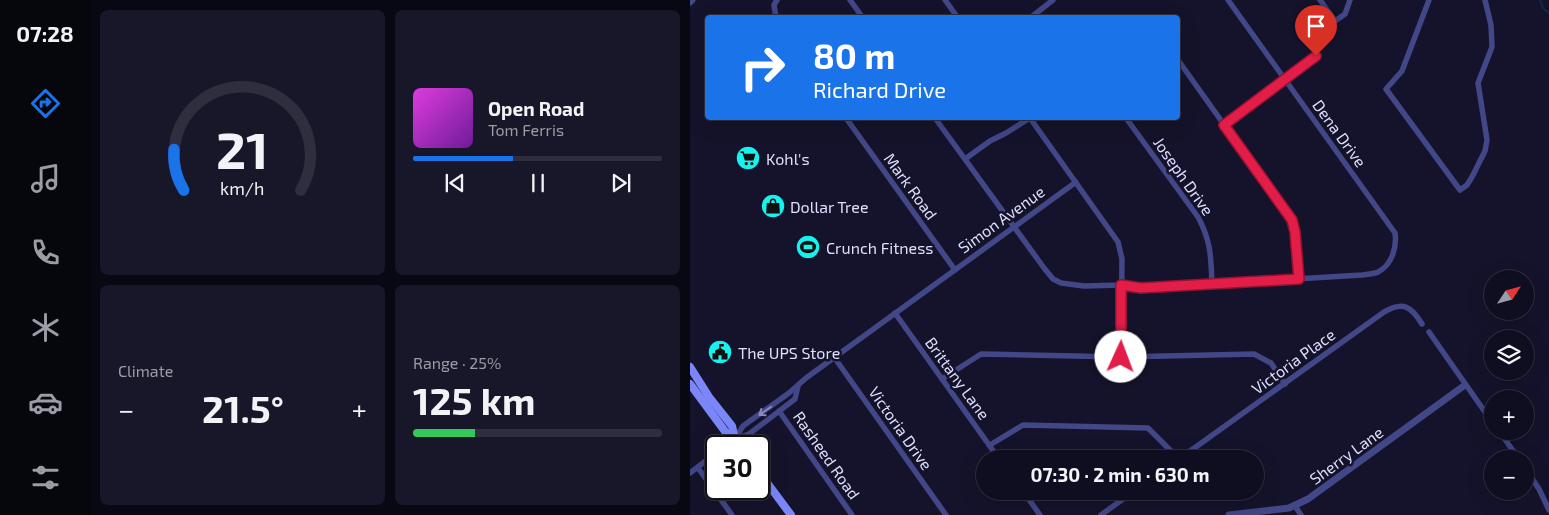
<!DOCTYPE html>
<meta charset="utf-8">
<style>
:root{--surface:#0f0e20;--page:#181729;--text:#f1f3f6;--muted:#9b9ca5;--line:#2f2e3e;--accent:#1a73e8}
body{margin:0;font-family:"Exo 2",sans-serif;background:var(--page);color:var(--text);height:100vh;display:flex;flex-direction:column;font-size:19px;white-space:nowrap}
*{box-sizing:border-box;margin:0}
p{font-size:16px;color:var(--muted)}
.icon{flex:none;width:28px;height:28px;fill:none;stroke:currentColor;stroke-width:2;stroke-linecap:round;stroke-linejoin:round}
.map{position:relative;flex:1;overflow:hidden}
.drawer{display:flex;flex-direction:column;gap:10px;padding:10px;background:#080812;width:600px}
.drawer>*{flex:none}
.guide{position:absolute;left:15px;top:15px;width:475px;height:105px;border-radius:5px;box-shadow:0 5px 20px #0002,0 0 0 1px var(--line);background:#1a73e8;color:#fff;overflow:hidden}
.needle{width:32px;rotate:54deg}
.buttons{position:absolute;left:794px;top:270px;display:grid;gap:10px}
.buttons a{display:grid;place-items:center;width:50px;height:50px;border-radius:50%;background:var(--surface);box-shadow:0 5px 20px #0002,0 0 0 1px var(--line);font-size:25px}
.speed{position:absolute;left:15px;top:435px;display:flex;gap:10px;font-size:25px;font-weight:700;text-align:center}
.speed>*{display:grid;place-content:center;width:65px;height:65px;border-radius:50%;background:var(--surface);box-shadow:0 5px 20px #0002,0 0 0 1px var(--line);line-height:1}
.speed .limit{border:2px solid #111;border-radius:8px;background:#fff;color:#111}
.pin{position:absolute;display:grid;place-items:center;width:42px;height:42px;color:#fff;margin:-51px -21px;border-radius:50% 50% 50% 0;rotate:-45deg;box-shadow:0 0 5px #0007}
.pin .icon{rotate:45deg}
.me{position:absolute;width:55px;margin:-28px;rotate:2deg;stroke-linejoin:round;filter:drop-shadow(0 0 4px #0008)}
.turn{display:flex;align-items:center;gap:18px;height:105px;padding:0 25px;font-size:22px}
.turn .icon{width:65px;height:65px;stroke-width:2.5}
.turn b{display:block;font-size:35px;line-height:42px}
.big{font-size:38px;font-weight:700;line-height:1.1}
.drawer .card{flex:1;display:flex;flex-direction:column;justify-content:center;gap:8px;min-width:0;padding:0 18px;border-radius:8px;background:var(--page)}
.drawer .dial{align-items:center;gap:0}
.dial svg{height:130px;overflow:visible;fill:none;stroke:var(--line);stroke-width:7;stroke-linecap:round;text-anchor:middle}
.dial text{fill:var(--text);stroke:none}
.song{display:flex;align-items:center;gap:15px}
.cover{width:60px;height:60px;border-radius:8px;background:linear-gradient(135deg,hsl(300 70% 55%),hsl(280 70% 35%))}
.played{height:5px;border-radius:2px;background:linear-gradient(90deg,var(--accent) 40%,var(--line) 40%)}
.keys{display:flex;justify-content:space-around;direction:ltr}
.heat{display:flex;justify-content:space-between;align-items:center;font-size:28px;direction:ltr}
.charge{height:8px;border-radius:4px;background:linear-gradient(90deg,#34c759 25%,var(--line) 0)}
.drawer .tiles{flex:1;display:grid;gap:10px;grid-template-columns:repeat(2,1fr)}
.trip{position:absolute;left:286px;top:450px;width:288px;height:50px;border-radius:25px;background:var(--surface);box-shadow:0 5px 20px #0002,0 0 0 1px var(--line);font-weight:700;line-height:50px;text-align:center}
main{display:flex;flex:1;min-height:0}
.tab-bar{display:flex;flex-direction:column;width:90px;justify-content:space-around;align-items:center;background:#06060d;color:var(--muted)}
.tab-bar .icon{width:35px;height:35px}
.tab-bar .current{color:var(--accent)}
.tab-bar b{font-size:22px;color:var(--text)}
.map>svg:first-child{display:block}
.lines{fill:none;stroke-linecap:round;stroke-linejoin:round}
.stream{stroke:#0f2a48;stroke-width:2}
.minor{stroke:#414787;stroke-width:5.5}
.tertiary{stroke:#414787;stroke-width:7}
.secondary{stroke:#7b87f8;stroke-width:8}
.oneway{stroke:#888bbc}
.route-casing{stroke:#92132f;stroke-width:12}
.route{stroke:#e11d48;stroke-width:9}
.labels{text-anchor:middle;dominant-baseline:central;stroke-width:5;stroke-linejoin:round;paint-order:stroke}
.street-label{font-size:16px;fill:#dfdffd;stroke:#14132b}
.poi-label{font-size:16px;fill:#dfdffd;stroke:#14132b;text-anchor:start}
</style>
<main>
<nav class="tab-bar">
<b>07:28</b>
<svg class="icon current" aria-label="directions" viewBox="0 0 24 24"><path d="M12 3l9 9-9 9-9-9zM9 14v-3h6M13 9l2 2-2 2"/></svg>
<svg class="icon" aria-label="music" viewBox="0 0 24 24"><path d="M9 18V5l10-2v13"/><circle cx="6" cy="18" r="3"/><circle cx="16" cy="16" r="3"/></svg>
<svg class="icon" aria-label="phone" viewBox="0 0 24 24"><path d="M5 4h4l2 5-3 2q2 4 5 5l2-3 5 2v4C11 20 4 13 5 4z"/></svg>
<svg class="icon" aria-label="climate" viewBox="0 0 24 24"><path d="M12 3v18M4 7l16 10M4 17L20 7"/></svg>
<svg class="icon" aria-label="car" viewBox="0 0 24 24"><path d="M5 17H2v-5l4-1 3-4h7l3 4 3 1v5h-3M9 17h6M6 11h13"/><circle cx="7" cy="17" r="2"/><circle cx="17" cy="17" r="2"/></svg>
<svg class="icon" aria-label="filters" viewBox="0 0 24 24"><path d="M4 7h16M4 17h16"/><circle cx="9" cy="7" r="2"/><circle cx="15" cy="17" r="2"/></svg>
</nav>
<section class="drawer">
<div class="tiles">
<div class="card dial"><svg viewBox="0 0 100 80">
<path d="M14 69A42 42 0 1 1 86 69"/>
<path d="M14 69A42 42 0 0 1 8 44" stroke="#1a73e8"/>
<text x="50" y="56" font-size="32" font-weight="700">21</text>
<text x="50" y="72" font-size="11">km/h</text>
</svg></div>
<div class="card">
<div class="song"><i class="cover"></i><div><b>Open Road</b><p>Tom Ferris</p></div></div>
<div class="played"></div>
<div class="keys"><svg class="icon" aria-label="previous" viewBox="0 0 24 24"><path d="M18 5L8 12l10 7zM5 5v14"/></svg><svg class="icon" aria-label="pause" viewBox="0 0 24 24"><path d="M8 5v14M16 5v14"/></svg><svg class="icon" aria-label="next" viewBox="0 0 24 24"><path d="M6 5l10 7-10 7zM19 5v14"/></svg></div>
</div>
<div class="card"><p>Climate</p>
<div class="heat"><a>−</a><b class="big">21.5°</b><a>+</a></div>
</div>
<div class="card"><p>Range · 25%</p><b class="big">125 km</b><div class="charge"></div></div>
</div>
</section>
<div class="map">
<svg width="859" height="515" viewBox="0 0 859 515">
<rect width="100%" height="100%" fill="#14132b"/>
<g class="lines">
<polyline class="stream" points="850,0 853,8 859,13"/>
<g class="minor">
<polyline points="160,0 173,18"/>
<polyline points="255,0 268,18"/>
<polyline points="630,0 645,21 655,14 660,0"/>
<polyline points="739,0 712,71 696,89 770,190 777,185 782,177 795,151 797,140 788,83 802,47 801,25 795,0"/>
<polyline points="86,18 84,5 87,0"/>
<polyline points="340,18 363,0"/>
<polyline points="488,60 602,220 605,232 609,279"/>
<polyline points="156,118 265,270"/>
<path d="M 245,118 L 354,268 L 363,279 L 371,283 L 394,286 L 431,285 L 451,288 L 672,275 C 677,274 684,274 688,272 C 702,265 707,247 705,233 L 538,0"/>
<polyline points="340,118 428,242 432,259 431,357"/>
<path d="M 436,118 L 508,217 C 521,241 521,257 522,284"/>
<polyline points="533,125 626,56"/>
<polyline points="275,159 300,141 316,133 340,118"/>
<polyline points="205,313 309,459"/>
<polyline points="739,332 802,422"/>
<polyline points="144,357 256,515"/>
<polyline points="252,379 291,354 431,357 564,354 581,363 595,384"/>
<polyline points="89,411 162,515"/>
<polyline points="809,431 829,459"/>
<polyline points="45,439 59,434 105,399 108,386"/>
<polyline points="300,445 333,425 458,428 489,459"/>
<polyline points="35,446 45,439 53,426 99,393 116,378 386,182"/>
<path d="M 489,459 L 694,312 C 713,301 721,306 732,324"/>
<polyline points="8,468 42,515"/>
<polyline points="835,468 849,489 859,510"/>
<polyline points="0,473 26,453"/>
<polyline points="333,491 350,515"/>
<polyline points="605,506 611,515"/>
<polyline points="411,515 444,491"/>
</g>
<g class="tertiary">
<polyline points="0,2 2,0"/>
<polyline points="539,515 599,508 618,499 775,385"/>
</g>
<g class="secondary">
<polyline points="0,367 19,397 42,426 45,439 50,446"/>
<polyline points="0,384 37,434 45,439"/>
<polyline points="69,472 101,515"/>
</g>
</g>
<defs><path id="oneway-shaft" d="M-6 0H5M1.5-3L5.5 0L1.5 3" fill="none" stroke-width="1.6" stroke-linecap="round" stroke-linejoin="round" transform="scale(1.25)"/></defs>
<use class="oneway" href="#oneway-shaft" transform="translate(75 411) rotate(145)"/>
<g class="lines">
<g class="route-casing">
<polyline id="route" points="431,357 431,285 451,288 609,279 605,232 602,220 534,125 626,56"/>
</g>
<use href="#route" class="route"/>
</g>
<defs>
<g id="supermarket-disc" transform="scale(1.25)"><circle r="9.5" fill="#16f2ed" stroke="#14132b"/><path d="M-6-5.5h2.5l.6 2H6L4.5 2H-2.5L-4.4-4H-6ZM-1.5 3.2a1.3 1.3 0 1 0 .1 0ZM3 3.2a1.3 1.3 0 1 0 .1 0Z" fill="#111"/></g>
<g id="shop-disc" transform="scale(1.25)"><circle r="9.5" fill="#16f2ed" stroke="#14132b"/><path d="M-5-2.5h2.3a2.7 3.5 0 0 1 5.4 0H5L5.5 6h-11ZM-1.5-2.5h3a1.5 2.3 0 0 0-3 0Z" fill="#111"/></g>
<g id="stadium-disc" transform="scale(1.25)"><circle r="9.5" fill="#16f2ed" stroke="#14132b"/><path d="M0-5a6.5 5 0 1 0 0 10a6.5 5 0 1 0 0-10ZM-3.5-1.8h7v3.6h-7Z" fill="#111"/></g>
<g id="civic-disc" transform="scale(1.25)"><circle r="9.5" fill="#16f2ed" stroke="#14132b"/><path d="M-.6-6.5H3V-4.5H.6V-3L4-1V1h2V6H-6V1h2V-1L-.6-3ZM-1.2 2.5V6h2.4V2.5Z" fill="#111"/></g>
</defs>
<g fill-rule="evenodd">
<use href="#supermarket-disc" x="58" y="158"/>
<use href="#shop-disc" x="83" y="206"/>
<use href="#stadium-disc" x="118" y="247"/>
<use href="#civic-disc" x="30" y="352"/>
</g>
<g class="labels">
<g class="street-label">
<text transform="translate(650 133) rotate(54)">Dena Drive</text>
<text transform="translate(494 176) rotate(55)">Joseph Drive</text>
<text transform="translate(221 186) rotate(54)">Mark Road</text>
<text transform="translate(311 219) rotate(-36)">Simon Avenue</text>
<text transform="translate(603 361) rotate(-36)">Victoria Place</text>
<text transform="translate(268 378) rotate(54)">Brittany Lane</text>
<text transform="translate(211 428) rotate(55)">Victoria Drive</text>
<text transform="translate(137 455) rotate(55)">Rasheed Road</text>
<text transform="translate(656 455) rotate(-36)">Sherry Lane</text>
</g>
<g class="poi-label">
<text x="76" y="158">Kohl's</text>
<text x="100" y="206">Dollar Tree</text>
<text x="136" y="247">Crunch Fitness</text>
<text x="48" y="352">The UPS Store</text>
</g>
</g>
</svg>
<div class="buttons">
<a><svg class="needle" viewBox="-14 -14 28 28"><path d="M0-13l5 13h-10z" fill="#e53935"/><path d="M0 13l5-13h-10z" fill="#9b9ca5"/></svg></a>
<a><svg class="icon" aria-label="layers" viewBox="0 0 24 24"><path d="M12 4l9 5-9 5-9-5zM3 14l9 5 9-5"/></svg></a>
<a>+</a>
<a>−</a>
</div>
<div class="speed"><div class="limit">30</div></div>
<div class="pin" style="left:626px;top:56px;background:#d93025"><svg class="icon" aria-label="arrive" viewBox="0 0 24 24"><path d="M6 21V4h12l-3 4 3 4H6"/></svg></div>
<svg class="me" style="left:431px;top:357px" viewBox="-20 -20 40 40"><circle r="19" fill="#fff"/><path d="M0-13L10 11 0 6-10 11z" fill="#e11d48"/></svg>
<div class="trip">07:30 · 2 min · 630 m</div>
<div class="guide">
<div class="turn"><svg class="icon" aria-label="right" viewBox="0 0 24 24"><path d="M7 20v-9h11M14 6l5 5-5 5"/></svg><div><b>80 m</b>Richard Drive</div></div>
</div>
</div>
</main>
